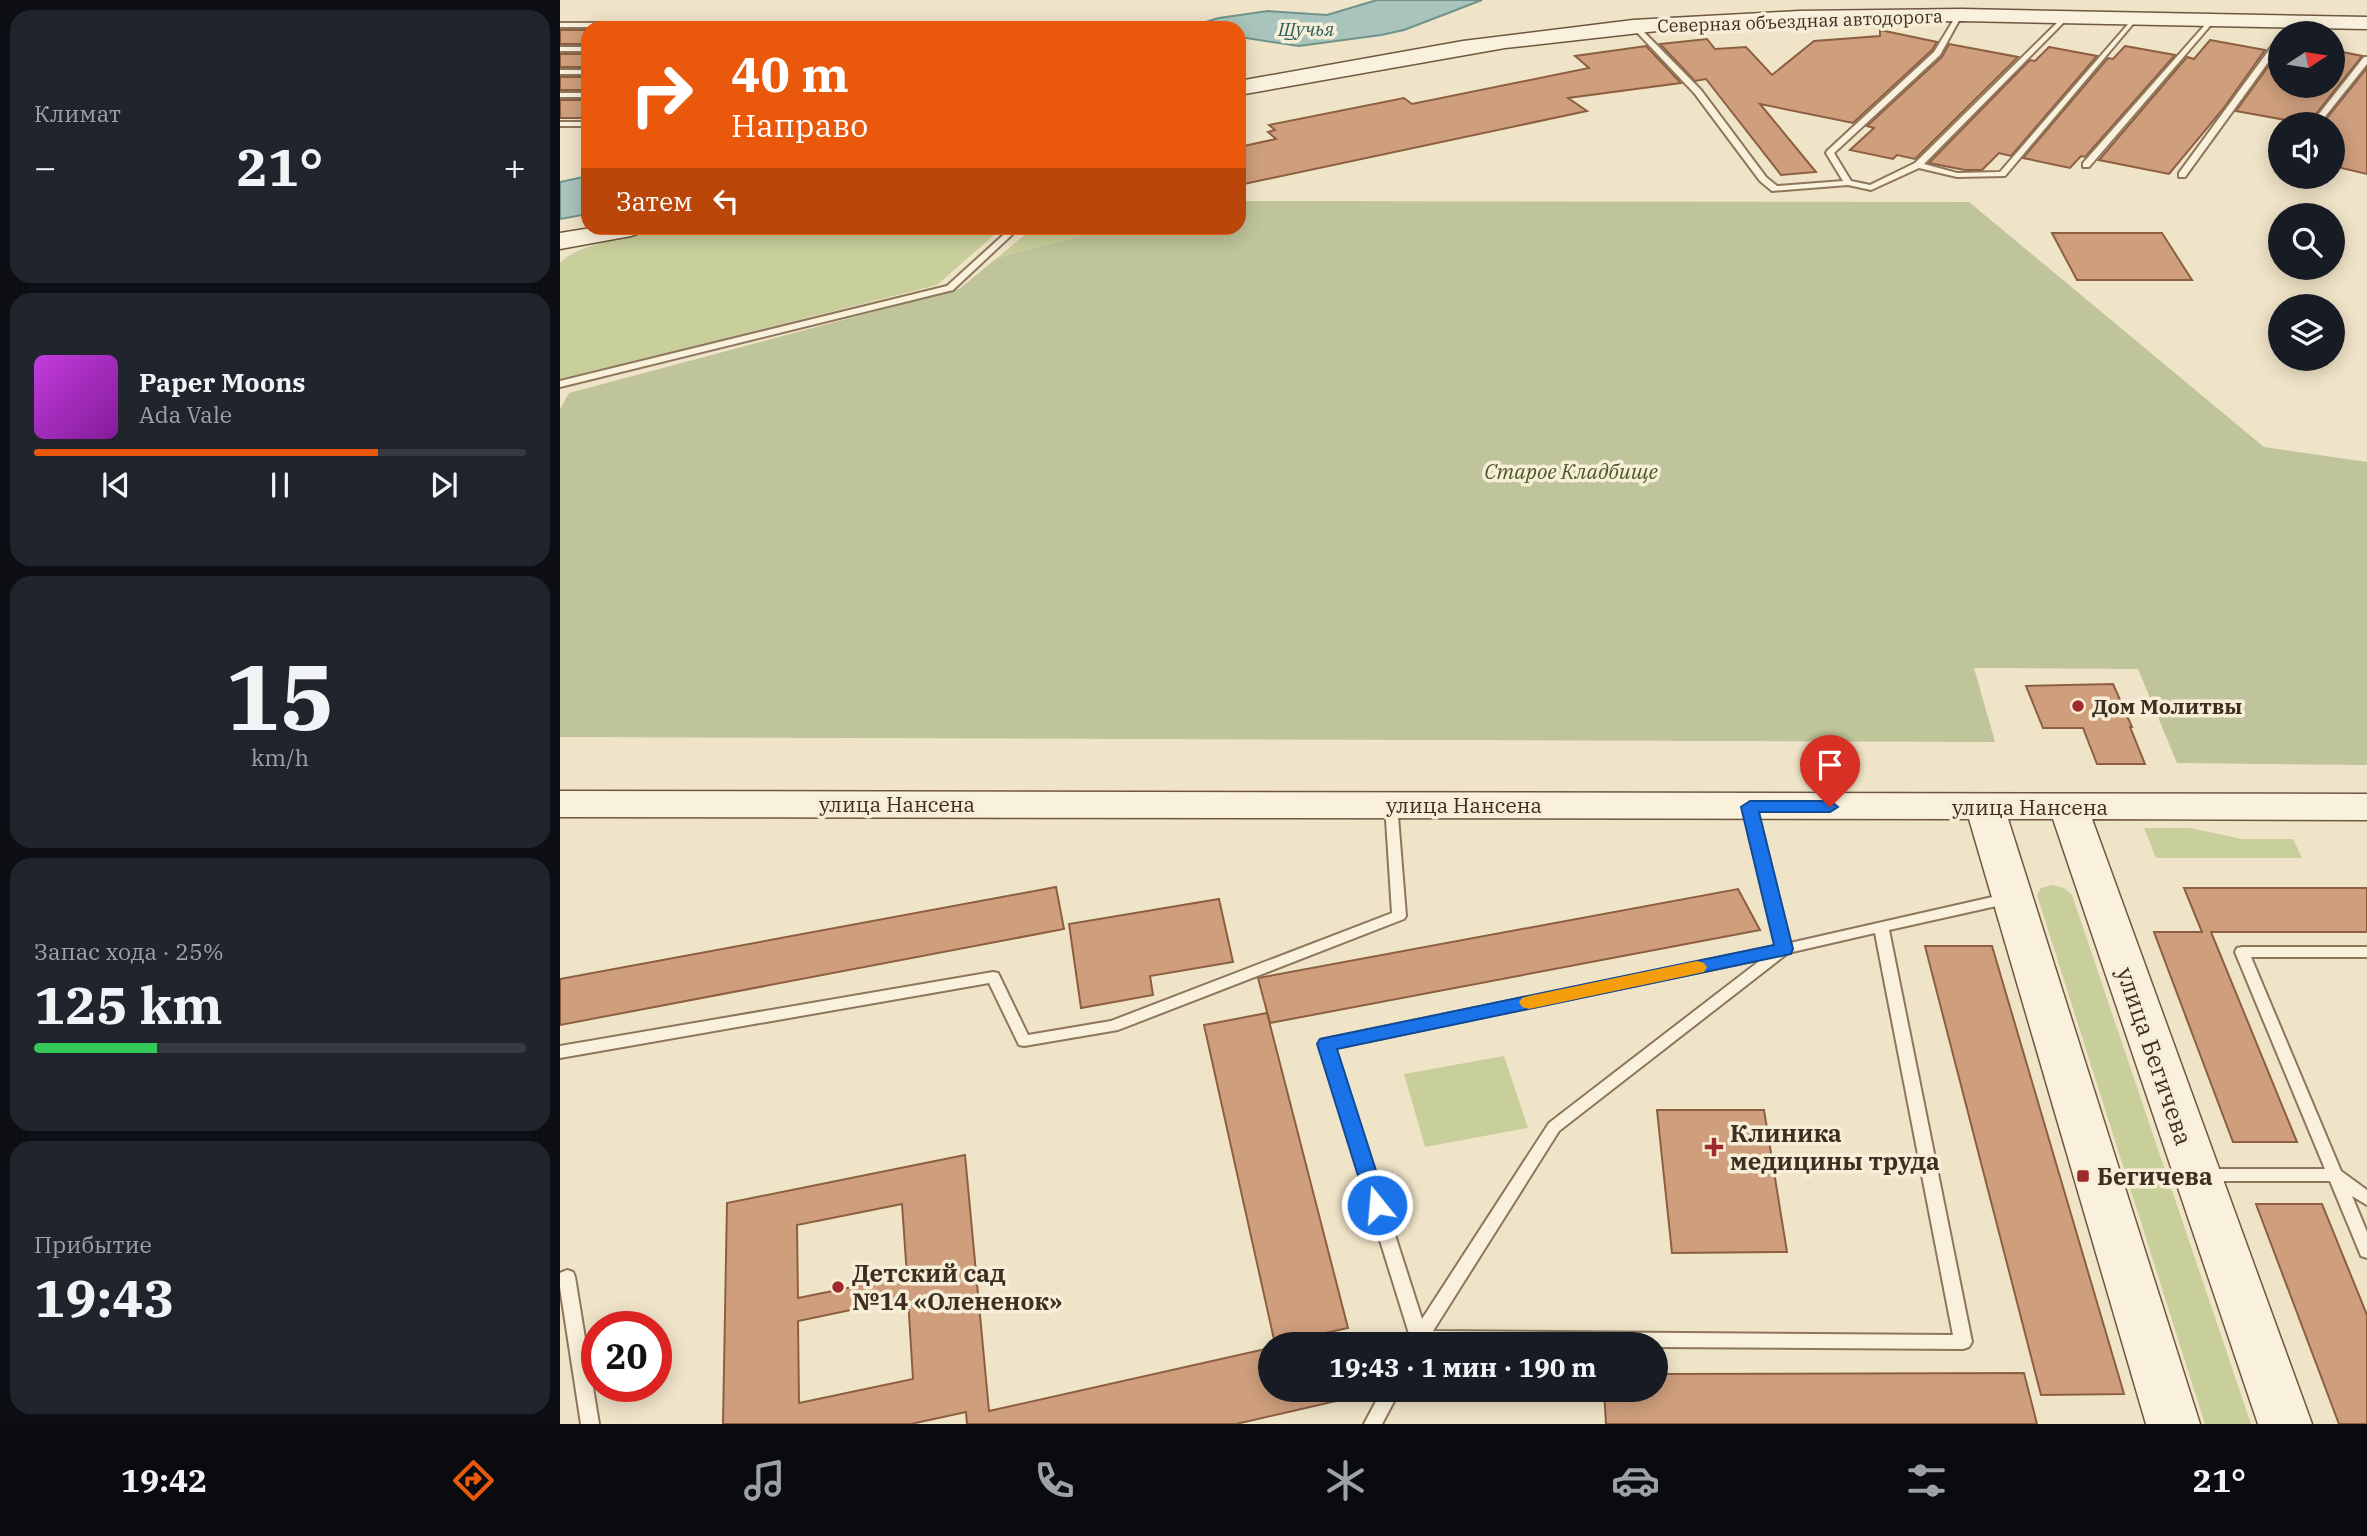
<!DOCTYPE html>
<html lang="ru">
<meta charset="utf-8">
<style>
:root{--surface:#171b24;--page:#20242c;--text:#f1f3f6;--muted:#9ea1a6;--line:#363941;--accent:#ea580c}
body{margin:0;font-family:"IBM Plex Serif",serif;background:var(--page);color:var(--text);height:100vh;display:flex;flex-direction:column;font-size:26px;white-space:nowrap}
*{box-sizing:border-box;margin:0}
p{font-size:23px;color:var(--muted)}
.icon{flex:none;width:38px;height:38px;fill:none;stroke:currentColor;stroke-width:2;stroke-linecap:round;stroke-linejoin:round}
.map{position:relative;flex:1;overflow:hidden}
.details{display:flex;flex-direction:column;gap:10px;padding:10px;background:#0d0f14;width:560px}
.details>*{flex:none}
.hud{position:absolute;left:21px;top:21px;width:665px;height:214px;border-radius:21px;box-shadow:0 4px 18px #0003;background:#ea580c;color:#fff;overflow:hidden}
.needle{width:46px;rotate:78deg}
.tools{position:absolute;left:1708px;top:21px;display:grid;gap:14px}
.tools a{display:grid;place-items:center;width:77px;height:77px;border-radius:50%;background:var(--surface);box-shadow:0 4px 18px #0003;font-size:35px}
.speed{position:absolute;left:21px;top:1311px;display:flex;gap:14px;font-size:35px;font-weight:700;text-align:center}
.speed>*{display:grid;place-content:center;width:91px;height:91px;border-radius:50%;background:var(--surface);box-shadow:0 4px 18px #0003;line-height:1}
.speed .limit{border:10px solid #d22;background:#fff;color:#111}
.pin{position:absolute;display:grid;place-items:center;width:60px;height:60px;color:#fff;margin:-72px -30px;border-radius:50% 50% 50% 0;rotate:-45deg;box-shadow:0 0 7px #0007}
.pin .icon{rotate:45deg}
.me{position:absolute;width:77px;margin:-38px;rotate:343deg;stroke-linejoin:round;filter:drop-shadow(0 0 5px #0008)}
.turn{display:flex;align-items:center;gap:24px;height:147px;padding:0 35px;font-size:32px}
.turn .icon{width:91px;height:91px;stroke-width:2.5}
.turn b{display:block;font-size:49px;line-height:60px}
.then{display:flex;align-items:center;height:66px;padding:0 35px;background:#0003;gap:14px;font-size:26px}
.big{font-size:52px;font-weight:700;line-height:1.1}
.details .card{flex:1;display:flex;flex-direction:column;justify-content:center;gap:10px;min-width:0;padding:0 24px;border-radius:21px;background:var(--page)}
.details .dial{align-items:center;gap:0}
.dial b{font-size:91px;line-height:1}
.song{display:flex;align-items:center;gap:21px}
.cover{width:84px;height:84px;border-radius:10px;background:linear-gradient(135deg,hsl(290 70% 55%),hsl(290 70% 35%))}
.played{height:7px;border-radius:4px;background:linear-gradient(90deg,var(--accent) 70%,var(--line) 70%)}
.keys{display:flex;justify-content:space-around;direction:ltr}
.heat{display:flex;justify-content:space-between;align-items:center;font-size:38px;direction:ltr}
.charge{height:10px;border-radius:5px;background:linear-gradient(90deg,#34c759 25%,var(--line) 0)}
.trip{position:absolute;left:698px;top:1332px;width:410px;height:70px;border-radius:35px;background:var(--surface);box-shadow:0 4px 18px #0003;font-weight:700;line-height:70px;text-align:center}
.menu{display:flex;height:112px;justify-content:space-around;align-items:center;background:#090b0e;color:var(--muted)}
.menu .icon{width:49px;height:49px}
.menu .current{color:var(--accent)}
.menu b{font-size:32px;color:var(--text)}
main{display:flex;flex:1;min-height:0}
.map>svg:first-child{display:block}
.green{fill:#c9cf9b}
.cemetery{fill:#bfc49a}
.water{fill:#a9c4bc;stroke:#6f938a;stroke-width:2}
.building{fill:#cf9f7d;stroke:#8d5f41;stroke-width:2;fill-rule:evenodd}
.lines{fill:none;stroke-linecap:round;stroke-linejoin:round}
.lane-casing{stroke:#8d765c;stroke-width:4}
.secondary-casing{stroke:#6f573f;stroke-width:3}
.lane{fill:#faf1dc;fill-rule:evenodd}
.secondary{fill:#faf1dc;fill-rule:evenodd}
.route{fill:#1a73e8;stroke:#114b97;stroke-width:2}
.slow{fill:#f59e0b}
.poi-dot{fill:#9e2a2b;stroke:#f7eed8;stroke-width:2.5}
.labels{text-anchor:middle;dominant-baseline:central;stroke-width:7;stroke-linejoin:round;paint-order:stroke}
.far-street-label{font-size:18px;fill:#3d2e20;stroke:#f7eed8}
.far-water-label{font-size:19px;font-style:italic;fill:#2f5d5a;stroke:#f7eed8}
.park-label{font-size:21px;font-style:italic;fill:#4d5a26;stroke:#f7eed8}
.poi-label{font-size:21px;font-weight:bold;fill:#3d2e20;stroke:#f7eed8;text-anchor:start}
.street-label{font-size:21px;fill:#3d2e20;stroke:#f7eed8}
.near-street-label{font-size:24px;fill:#3d2e20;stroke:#f7eed8}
.near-poi-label{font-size:24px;font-weight:bold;fill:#3d2e20;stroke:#f7eed8;text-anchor:start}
</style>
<main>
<section class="details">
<div class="card"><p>Климат</p>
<div class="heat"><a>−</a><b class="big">21°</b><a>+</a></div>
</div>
<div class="card">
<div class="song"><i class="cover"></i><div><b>Paper Moons</b><p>Ada Vale</p></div></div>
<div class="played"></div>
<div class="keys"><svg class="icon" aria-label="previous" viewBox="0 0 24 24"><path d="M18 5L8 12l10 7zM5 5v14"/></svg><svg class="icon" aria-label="pause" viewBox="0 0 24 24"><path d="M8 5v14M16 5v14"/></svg><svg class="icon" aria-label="next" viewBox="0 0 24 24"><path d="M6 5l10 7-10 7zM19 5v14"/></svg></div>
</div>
<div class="card dial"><b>15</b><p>km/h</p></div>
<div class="card"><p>Запас хода · 25%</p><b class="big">125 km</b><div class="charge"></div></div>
<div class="card"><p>Прибытие</p><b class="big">19:43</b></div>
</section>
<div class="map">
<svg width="1807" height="1424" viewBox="0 0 1807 1424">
<rect width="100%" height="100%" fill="#f0e4c8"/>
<g class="green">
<path d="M 120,228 L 442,228 L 377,285 L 0,380 L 0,263 C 19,241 90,234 120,228 Z"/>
<polygon points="473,228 552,228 437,258"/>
<polygon points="1584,828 1630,828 1682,839 1733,839 1742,858 1596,858"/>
<polygon points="1492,885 1504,888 1512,895 1691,1424 1645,1424 1477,895 1481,888"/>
<polygon points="944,1056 968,1128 865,1147 844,1074"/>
</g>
<polygon class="cemetery" points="679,201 1409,202 1704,447 1807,462 1807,765 1617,763 1578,669 1414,668 1435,742 0,737 0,409 9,393 399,289 437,258 552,228 679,228"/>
<g class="water">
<polygon points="817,0 922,0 844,30 821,35 739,46 679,37 679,28 625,28 659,18 708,11 767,15"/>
<polygon points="28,176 28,214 0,219 0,182"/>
</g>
<g class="building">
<rect x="0" y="30" width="28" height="14"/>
<polygon points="1320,30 1377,42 1372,50 1293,123 1200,104 1256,172 1221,175 1146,79 1135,81 1100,44 1147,39 1155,49 1186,47 1212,75 1254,41 1320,36"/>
<polygon points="1650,40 1705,50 1663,109 1609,174 1539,160 1627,57 1634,59"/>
<polygon points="1389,44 1458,57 1355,159 1337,155 1333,159 1290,150 1314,128 1307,126 1382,57"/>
<polygon points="1086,46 1121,83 1008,98 1027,111 679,185 679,147 716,139 708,132 715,130 709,125 844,98 852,104 1029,68 1015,56"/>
<polygon points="1565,46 1615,55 1525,157 1521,156 1510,168 1463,158 1548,58 1553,59"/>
<polygon points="1489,47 1537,56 1451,156 1439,153 1422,170 1405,170 1369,163 1470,60 1475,61"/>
<polygon points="1773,50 1802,56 1748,124 1676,111 1718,53 1720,86 1773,86"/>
<rect x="0" y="54" width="28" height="13"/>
<polygon points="1807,68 1807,174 1773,166 1773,124 1762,124"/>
<rect x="0" y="77" width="28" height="13"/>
<rect x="0" y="100" width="28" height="18"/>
<polygon points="1492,233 1602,233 1632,280 1517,280"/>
<polygon points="1553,684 1572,727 1570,727 1585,764 1537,764 1523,728 1483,728 1466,686"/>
<polygon points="496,887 504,929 0,1025 0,979"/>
<polygon points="1624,888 1807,888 1807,932 1651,932 1737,1142 1673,1142 1594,932 1642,932"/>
<polygon points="1178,889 1200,930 710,1023 698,978"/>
<polygon points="659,899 673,962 590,976 593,995 521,1008 509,924"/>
<polygon points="1365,946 1432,946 1564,1394 1481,1395"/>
<polygon points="707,1013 788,1328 715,1344 644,1025"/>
<polygon points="1097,1110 1204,1110 1227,1252 1112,1253"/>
<path d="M 405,1155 L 429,1411 L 710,1348 L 710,1390 L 784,1390 L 785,1399 L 676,1424 L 407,1424 L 406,1412 L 351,1424 L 163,1424 L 167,1203 ZM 342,1204 L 347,1276 L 238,1298 L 237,1225 ZM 348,1298 L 353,1379 L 239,1403 L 238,1321 Z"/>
<polygon points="1696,1204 1762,1204 1807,1315 1807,1424 1779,1424"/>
<polygon points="1464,1373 1477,1424 1046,1424 1044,1390 1096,1390 1096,1374"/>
</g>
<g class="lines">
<g class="lane-casing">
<g id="lane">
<polygon points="1576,15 1579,17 1578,18 1445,176 1397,177 1359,168 1311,190 1288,185 1212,191 1200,181 1135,94 1071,26 1077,25 1141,90 1206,177 1217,186 1283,181 1266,153 1267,151 1374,52 1396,16 1400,16 1401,17 1380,55 1274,153 1291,181 1310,185 1355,163 1504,16 1508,16 1508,18 1364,164 1397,173 1440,172"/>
<polygon points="1651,18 1656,19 1529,167 1523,167 1523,163"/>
<polygon points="1733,20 1738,21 1729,33 1723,33"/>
<polygon points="0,23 244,23 247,25 244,27 0,27"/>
<polygon points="1717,39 1720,39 1720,46 1625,177 1619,177 1619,173"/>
<rect x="0" y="47" width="28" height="4"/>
<polygon points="1804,57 1807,57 1807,64 1759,124 1751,124"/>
<rect x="0" y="70" width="28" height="4"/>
<rect x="0" y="93" width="28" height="4"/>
<rect x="0" y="122" width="28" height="4"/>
<polygon points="451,228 459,228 393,290 0,387 0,381 387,286"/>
<polygon points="831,800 837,804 846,916 844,919 558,1030 464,1046 459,1045 429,983 0,1058 0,1046 433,972 438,973 440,977 468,1035 551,1021 832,913 825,804"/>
<path d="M 1190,803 L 1196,807 L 1230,943 L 1450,893 L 1455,895 L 1457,898 L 1455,901 L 1450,903 L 1329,930 L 1412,1342 L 1409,1347 L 1403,1349 L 1096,1347 L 1096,1344 L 846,1344 L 850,1337 L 759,1044 L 761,1040 L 1216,946 L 1184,807 ZM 1315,933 L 1393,1335 L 873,1331 L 999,1131 L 1228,953 ZM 1202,959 L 989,1123 L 862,1319 L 775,1048 Z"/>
<polygon points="1682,947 1807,947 1807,957 1691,957 1781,1171 1807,1190 1807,1205 1792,1196 1807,1232 1807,1258 1801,1256 1799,1251 1770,1181 1646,1181 1640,1179 1638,1175 1640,1171 1646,1169 1765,1169 1675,952 1677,948"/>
<polygon points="7,1270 13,1272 15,1277 39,1424 21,1424 0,1287 0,1273"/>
<polygon points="822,1390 840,1390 822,1424 804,1424"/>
</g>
</g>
<g class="secondary-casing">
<g id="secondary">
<polygon points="1401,9 1807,17 1807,29 1401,21 1239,23 1115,29 945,48 679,95 679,81 903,41 1073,20 1239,11"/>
<polygon points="31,228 84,228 80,233 71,236 0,249 0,233"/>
<polygon points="0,791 1807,794 1807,820 1532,819 1752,1424 1698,1424 1493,819 1448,819 1640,1424 1586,1424 1409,819 0,817"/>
</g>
</g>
<use href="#lane" class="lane"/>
<use href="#secondary" class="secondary"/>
</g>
<polygon class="route" points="1190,801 1270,801 1278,807 1270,812 1199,812 1233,949 1231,954 777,1049 827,1205 824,1211 817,1213 809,1211 757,1044 760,1039 1214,945 1181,807"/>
<polygon class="slow" points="1137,961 1144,963 1147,967 1144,972 969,1009 962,1007 959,1002 962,998 969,996"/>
<g class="poi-dot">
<circle cx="1518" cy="706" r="7"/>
<path d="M1150.5 1136.5h7v7h7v7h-7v7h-7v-7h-7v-7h7z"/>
<rect x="1516" y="1169" width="14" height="14" rx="3.5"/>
<circle cx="278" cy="1287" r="7"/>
</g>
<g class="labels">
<g class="far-street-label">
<text transform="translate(1240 21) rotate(-2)">Северная объездная автодорога</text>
</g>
<g class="far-water-label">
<text x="746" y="29">Щучья</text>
</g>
<g class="park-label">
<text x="1011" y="471">Старое Кладбище</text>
</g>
<g class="poi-label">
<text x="1532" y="706">Дом Молитвы</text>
</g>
<g class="street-label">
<text x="337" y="804">улица Нансена</text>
<text x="904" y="805">улица Нансена</text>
<text x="1470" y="807">улица Нансена</text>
</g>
<g class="near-street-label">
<text transform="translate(1595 1056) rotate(71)">улица Бегичева</text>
</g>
<g class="near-poi-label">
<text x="1170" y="1133">Клиника<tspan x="1170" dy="28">медицины труда</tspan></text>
<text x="1537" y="1176">Бегичева</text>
<text x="292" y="1273">Детский сад<tspan x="292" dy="28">№14 «Олененок»</tspan></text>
</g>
</g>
</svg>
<div class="tools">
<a><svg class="needle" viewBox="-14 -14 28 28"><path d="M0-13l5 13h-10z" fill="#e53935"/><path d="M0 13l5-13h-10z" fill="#9ea1a6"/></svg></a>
<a><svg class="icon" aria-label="sound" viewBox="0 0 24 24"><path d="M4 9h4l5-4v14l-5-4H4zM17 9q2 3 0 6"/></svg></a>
<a><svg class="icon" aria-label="search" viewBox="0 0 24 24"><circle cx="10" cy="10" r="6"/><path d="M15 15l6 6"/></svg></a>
<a><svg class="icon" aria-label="layers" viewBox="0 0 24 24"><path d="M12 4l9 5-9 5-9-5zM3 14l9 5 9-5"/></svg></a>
</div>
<div class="speed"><div class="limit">20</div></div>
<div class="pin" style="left:1270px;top:807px;background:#d93025"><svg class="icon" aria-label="arrive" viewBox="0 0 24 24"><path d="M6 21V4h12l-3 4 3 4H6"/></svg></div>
<svg class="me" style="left:817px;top:1205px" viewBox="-20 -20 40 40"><circle r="17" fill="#1a73e8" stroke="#fff" stroke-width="3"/><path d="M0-11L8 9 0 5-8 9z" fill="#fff"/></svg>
<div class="trip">19:43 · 1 мин · 190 m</div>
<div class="hud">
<div class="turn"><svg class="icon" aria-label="right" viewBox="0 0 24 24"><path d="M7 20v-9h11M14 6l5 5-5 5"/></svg><div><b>40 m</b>Направо</div></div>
<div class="then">Затем<svg class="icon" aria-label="left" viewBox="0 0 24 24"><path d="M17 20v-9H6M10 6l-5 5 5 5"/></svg></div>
</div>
</div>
</main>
<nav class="menu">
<b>19:42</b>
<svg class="icon current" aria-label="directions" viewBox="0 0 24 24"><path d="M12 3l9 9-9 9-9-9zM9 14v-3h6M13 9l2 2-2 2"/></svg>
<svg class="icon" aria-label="music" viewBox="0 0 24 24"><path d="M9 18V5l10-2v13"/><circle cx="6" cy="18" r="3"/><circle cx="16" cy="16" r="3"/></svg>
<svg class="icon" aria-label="phone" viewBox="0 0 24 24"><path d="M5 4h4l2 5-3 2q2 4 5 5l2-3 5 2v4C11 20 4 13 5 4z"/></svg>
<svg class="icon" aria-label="climate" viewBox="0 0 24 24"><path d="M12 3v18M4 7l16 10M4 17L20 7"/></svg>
<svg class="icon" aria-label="car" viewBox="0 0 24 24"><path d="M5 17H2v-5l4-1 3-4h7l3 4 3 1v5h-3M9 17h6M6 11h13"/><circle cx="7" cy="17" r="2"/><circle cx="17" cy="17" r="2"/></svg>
<svg class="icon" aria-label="filters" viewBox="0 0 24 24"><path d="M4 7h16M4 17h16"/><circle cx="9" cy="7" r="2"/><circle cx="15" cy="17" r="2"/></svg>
<b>21°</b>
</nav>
